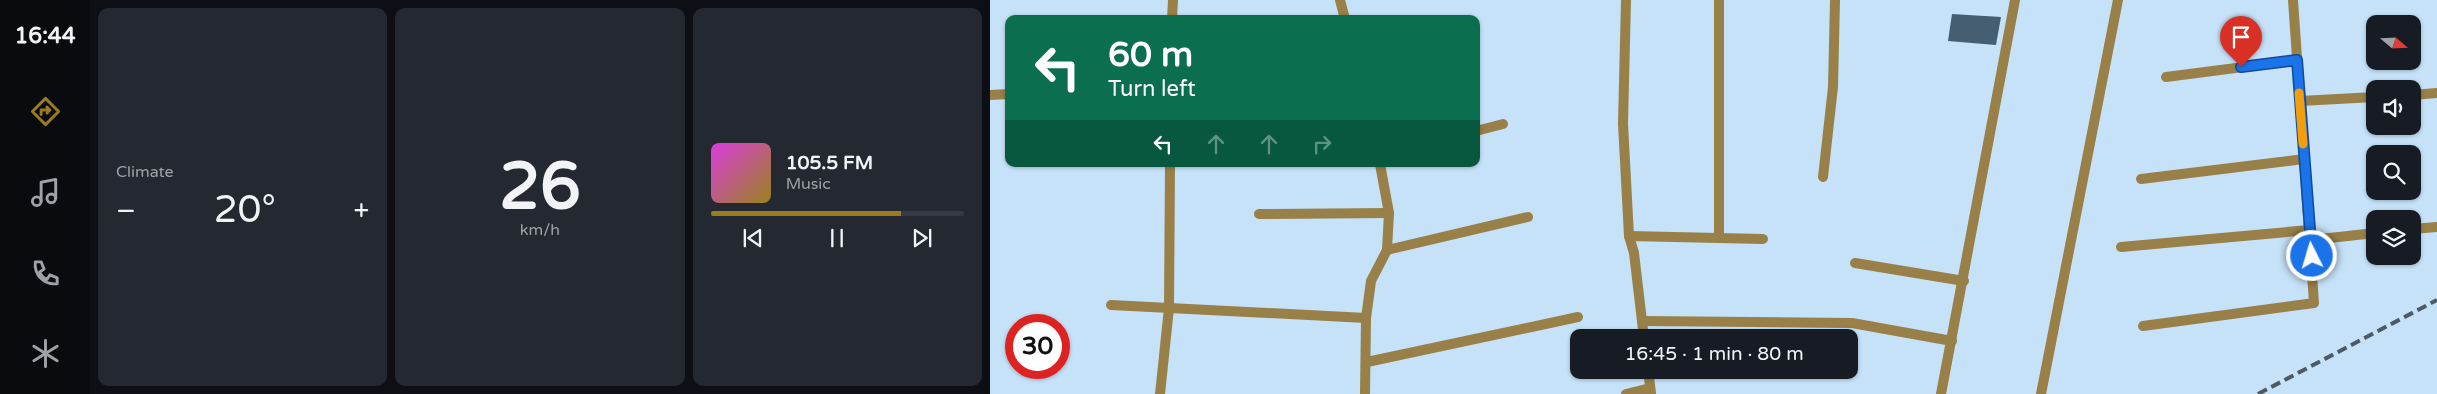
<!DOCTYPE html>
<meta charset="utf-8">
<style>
:root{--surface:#171b24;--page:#242831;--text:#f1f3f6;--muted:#9ea1a6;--line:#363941;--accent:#9b7a24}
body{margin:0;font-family:"Varela Round",sans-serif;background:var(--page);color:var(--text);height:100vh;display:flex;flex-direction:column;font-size:19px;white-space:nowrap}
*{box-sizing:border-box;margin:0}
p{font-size:16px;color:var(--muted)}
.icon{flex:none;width:28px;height:28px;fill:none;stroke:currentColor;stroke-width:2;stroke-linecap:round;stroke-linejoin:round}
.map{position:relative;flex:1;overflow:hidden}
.details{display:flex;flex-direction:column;gap:8px;padding:8px;background:#0d0f14;width:900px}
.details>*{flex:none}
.guide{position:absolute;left:15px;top:15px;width:475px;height:152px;border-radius:10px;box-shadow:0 1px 4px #0004;background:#0b6e4f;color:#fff;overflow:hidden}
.needle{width:32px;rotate:109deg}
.buttons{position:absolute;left:1376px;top:15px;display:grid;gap:10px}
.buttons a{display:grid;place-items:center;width:55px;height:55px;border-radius:10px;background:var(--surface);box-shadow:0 1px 4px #0004;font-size:25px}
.speed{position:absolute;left:15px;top:314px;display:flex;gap:10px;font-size:25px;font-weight:700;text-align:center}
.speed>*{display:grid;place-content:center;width:65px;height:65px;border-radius:50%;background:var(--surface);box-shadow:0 1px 4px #0004;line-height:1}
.speed .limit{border:8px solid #d22;background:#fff;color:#111}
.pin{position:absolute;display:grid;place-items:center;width:42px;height:42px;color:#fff;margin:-51px -21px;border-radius:50% 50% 50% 0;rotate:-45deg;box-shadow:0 0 5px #0007}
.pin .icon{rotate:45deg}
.me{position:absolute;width:55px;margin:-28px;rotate:355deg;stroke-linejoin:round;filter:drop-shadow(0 0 4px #0008)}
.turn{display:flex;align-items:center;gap:18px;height:105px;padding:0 20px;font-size:22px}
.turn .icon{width:65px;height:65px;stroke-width:2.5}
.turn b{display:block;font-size:35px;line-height:42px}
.lanes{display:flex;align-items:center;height:48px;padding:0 20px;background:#0003;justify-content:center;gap:25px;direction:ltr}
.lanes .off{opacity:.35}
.big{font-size:38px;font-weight:600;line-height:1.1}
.details .tile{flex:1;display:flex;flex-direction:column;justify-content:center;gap:8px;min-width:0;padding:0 18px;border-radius:10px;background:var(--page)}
.details .dial{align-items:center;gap:0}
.dial b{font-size:65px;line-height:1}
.song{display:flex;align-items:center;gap:15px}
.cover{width:60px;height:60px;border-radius:8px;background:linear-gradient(135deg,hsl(300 70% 55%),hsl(50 70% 35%))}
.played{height:5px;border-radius:2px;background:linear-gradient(90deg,var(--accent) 75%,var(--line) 75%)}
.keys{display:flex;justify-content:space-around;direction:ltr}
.heat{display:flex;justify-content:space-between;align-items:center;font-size:28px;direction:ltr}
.details .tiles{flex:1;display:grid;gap:8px;grid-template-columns:repeat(3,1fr)}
.trip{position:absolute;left:580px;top:329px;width:288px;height:50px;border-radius:10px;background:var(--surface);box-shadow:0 1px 4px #0004;font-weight:600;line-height:50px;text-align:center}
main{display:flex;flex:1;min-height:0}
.menu{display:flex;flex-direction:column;width:90px;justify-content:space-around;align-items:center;background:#090b0e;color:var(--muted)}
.menu .icon{width:35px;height:35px}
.menu .active{color:var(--accent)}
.menu b{font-size:22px;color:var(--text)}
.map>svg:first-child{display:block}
.building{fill:#455e71}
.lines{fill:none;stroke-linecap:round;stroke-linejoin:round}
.minor{stroke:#988048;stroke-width:10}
.rail{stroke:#4c5a65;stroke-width:4;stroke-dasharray:10 5;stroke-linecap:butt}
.route-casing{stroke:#114b97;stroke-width:12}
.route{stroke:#1a73e8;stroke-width:9}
.slow{stroke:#f59e0b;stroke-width:9}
</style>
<main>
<nav class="menu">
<b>16:44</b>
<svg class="icon active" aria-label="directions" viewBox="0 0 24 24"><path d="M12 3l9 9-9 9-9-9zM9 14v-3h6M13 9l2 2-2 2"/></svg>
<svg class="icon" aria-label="music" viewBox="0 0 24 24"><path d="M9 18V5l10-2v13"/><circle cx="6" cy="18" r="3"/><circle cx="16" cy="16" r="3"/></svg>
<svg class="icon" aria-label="phone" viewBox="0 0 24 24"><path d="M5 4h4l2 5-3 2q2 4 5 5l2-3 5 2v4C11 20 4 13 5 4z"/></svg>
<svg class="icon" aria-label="climate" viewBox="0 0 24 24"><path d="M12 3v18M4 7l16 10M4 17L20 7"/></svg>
</nav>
<section class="details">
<div class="tiles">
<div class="tile"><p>Climate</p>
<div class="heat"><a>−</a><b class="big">20°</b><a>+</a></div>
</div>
<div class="tile dial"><b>26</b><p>km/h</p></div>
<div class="tile">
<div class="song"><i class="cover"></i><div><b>105.5 FM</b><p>Music</p></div></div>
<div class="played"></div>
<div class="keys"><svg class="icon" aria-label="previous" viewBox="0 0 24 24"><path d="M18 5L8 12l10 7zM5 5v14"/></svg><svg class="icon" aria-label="pause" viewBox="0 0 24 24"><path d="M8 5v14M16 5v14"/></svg><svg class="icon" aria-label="next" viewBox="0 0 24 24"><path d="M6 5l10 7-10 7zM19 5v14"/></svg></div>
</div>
</div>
</section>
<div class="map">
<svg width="1447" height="394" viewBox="0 0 1447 394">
<rect width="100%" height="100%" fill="#c6e2f9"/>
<polygon class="building" points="962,14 1011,17 1006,45 958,41"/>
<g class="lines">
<g class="minor">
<polyline points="350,0 355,19"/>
<polyline points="636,0 633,124 639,236 644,253 654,338"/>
<polyline points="729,0 729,238"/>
<polyline points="182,19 183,0"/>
<polyline points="1176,77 1307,60"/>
<polyline points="0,95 19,94"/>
<polyline points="1422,95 1447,93"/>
<polyline points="1310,101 1385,97"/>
<polyline points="486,131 513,124"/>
<polyline points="833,177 843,87 845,0"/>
<polyline points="1151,179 1314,159"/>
<polyline points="269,214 399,213"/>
<polyline points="1422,229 1447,227"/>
<polyline points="639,236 773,239"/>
<polyline points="1321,240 1385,233"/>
<polyline points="1131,247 1319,230"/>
<polyline points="397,250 538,217"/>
<polyline points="865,263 974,281"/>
<polyline points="121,305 376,318"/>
<polyline points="652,321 862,323 962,341"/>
<polyline points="1153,326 1324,303 1303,0"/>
<polyline points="377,362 588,317"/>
<polyline points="658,370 661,393"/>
<polyline points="170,394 179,308 180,164"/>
<polyline points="375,394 376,318 381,281 397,250 399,213 390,164"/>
<polyline points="636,394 660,388"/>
<polyline points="951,394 1025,0"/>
<polyline points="1051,394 1128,0"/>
</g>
<polyline class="rail" points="1268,394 1447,300"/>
</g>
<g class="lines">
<g class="route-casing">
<polyline id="route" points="1251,67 1307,60 1322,256"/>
</g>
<use href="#route" class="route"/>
<polyline class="slow" points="1309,93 1313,144"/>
</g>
</svg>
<div class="buttons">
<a><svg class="needle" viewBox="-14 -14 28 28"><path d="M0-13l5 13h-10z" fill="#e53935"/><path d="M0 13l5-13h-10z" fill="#9ea1a6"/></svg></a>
<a><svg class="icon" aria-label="sound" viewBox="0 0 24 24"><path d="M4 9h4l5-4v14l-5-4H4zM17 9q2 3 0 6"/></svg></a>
<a><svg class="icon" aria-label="search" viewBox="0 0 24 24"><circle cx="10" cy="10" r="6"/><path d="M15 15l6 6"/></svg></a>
<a><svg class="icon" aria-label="layers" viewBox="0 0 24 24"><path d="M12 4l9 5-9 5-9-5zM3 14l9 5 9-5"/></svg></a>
</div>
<div class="speed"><div class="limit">30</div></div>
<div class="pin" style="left:1251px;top:67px;background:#d93025"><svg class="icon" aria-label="arrive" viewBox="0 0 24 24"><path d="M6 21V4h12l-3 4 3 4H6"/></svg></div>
<svg class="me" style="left:1322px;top:256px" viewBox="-20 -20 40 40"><circle r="17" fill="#1a73e8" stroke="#fff" stroke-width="3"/><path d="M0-11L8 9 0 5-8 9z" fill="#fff"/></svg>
<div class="trip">16:45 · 1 min · 80 m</div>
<div class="guide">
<div class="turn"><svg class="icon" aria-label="left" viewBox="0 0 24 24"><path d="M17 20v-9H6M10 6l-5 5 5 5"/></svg><div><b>60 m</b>Turn left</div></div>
<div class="lanes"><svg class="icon" aria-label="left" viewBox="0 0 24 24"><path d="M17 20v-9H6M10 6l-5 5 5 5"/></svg><svg class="icon off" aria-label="ahead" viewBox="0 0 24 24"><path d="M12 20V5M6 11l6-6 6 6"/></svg><svg class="icon off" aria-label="ahead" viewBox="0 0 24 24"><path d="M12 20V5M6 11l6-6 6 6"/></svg><svg class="icon off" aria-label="right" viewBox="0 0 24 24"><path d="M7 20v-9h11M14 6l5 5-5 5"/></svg></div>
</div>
</div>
</main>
